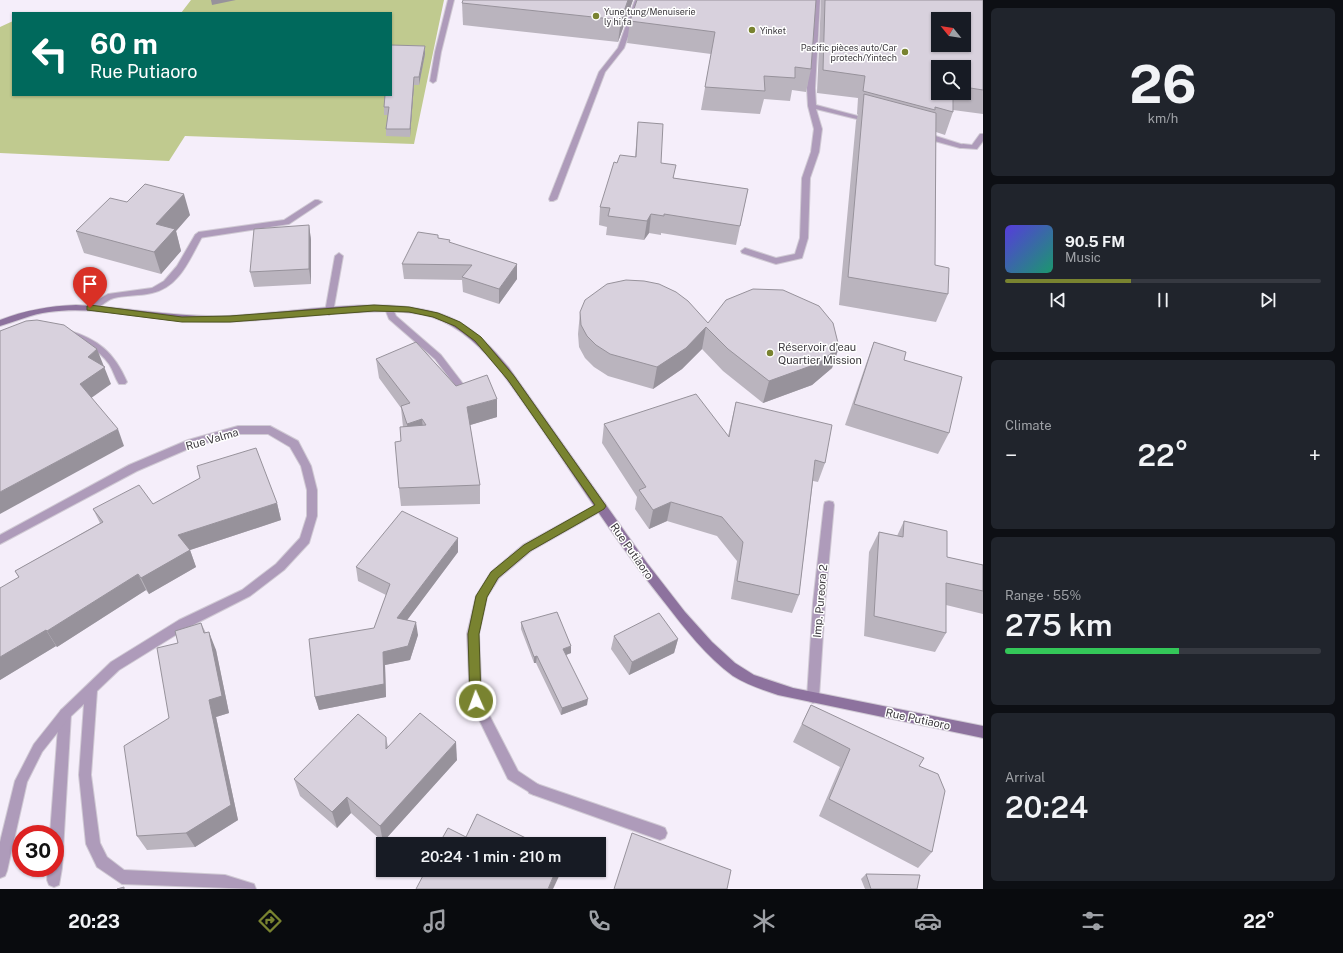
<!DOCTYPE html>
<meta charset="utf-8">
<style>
:root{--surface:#171b24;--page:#20242c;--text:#f1f3f6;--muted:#9ea1a6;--line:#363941;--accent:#798330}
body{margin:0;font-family:"Public Sans",sans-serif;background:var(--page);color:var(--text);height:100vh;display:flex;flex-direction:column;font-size:15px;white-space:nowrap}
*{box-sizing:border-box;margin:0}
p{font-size:13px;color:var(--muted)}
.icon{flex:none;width:22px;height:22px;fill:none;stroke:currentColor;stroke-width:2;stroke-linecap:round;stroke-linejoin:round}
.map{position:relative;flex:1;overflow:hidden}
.drawer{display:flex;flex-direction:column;gap:8px;padding:8px;background:#0d0f14;width:360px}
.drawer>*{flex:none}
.top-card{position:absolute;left:12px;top:12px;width:380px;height:84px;border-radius:0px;box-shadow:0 1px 3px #0004;background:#00695c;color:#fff;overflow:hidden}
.needle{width:26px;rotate:300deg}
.tools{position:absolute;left:931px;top:12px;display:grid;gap:8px}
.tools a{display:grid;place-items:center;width:40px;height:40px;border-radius:0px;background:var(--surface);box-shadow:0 1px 3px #0004;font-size:20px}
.speed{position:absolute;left:12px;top:825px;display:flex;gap:8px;font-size:20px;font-weight:700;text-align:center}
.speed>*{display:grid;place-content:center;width:52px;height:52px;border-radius:50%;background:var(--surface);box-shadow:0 1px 3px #0004;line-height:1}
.speed .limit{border:6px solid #d22;background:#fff;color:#111}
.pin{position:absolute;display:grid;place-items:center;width:34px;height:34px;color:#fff;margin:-41px -17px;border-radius:50% 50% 50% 0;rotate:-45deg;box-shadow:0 0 4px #0007}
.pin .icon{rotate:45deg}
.me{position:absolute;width:44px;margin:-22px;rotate:358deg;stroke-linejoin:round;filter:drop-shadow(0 0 3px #0008)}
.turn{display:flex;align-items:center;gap:14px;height:84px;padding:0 12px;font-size:18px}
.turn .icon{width:52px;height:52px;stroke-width:2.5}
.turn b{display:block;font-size:28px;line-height:34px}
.big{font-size:30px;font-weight:600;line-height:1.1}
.drawer .tile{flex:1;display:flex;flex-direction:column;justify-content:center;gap:6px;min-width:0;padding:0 14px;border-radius:6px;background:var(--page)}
.drawer .dial{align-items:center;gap:0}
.dial b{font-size:52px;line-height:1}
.song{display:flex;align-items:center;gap:12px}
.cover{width:48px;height:48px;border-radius:6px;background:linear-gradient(135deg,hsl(250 70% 55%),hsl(160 70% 35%))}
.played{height:4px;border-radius:2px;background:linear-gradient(90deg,var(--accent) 40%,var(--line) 40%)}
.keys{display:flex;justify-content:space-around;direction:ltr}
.heat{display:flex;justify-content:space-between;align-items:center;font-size:22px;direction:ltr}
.charge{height:6px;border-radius:3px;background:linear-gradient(90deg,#34c759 55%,var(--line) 0)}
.trip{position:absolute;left:376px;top:837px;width:230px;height:40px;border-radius:0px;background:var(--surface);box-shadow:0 1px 3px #0004;font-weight:600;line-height:40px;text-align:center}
.tab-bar{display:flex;height:64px;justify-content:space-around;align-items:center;background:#090b0e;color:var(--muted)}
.tab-bar .icon{width:28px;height:28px}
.tab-bar .current{color:var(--accent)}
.tab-bar b{font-size:18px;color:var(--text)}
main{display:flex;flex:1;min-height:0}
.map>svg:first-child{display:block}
.green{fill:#c0ca8f}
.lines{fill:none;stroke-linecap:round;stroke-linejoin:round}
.service-casing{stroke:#d0cad4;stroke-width:2}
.minor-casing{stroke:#d0cad4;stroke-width:2}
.secondary-casing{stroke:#d0cad4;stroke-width:2}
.service{fill:#ae9bba;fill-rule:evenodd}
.minor{fill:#ae9bba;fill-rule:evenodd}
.secondary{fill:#8d729e;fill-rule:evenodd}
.wall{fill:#bab4be;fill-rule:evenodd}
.shaded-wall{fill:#97929b}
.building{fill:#d8d1dd;stroke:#97929b;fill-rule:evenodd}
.route{fill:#798330;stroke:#4f551f}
.poi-dot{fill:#798330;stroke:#fff;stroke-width:1.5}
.labels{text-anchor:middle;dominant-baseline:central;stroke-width:3;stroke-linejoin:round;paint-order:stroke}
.far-poi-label{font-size:9px;fill:#3c393e;stroke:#fff;text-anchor:start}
.poi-label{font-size:11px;fill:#3c393e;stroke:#fff;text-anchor:start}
.street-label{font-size:11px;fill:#3c393e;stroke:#fff}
</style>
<main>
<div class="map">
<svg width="983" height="889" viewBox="0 0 983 889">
<rect width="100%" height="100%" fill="#f5eefa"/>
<polygon class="green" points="191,0 444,0 414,144 185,136 169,161 0,153 0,27 13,21 13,95 391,95 391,13 181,13"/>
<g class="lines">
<g class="service-casing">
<g id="service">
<polygon points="980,134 983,134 983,141 977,149 963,148 959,146 963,144 972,145"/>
<polygon points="315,200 318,200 322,202 289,224 199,238 195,235 199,232 284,220"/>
<path d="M 67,330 C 98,339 114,352 127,382 L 125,384 L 119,384 C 115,378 113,370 109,364 C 99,349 81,341 64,335 L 62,333 Z"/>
<polygon points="65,708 69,710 71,714 62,868 59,885 54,887 49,885 47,880 48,868 55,868 55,834 50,834 59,714 61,710"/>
<polygon points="534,783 660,826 665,828 667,833 665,838 660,840 534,795 529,793 528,789 529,785"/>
</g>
</g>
<g class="minor-casing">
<g id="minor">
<polygon points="448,0 454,0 441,52 436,81 433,83 430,81 435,52"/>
<polygon points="635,0 641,0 624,48 605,72 557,199 553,201 550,201 549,199 599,72 618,48"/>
<polygon points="814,0 820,0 815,88 816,105 873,120 869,122 816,109 822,129 819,152 810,178 808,238 802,258 776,264 742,253 741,251 745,248 776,258 795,254 800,238 802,178 811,152 814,129 808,106 807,88"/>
<polygon points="920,133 926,133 967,146 963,148 960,148 920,137"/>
<path d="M 199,232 L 203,235 C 190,258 180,287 152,293 C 139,296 126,295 114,298 C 105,300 96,313 87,310 L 86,308 L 87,306 L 108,294 L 152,288 L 164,281 L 177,266 L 195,235 Z"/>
<polygon points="339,253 343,256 333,312 329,315 325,312 335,256"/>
<polygon points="389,306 392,307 396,316 441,355 470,393 472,395 470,397 464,397 435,359 389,319 385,309"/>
<polygon points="238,426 270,426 298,441 311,466 317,490 317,516 309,543 284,570 250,596 187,628 119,670 97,691 91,775 100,843 107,857 124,870 225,875 254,884 256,889 122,884 97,867 86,844 79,775 84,704 69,718 42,752 27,782 7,871 5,876 0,878 0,842 15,781 34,744 61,710 111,662 179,620 242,590 276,564 300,538 307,516 307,490 301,466 290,447 268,434 238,434 195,446 137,471 0,544 0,535 129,465 188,440"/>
<polygon points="829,501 833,502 834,505 825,603 819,697 817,701 813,703 809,701 807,697 813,603 824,505 825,502"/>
<polygon points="601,502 605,503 606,506 605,509 531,551 499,578 487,597 479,634 482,701 518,771 539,785 540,789 539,793 534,795 508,779 470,701 467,634 476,596 491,572 523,545"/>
</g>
</g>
<g class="secondary-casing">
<path id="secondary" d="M 76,305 C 125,307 172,317 221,316 C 287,315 397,290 455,320 C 477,331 493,349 509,368 L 647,563 L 685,612 L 712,642 L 735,663 L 754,675 L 793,688 L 983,726 L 983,738 L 778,695 C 763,690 747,685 733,676 C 707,657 685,629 665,603 C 606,530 558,448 502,373 C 483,349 462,327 432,317 C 405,309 375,311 348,313 C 307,315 265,321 224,322 C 201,322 178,321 155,318 C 120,314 84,307 49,312 C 32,314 17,321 0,326 L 0,320 C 26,310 49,306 76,305 Z"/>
</g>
<use href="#service" class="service"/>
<use href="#minor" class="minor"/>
<use href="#secondary" class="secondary"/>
</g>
<g class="wall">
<polygon points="633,0 618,42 463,25 462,3"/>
<polygon points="637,0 811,69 806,92 792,90 790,101 764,99 760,114 701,110 711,54 627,43 630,21"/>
<path d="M 821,0 L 983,0 L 983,114 L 953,110 L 953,112 L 945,135 L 936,132 L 935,265 L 948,294 L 936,322 L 839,305 L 856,121 L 858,115 L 857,114 L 858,98 L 817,93 ZM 964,67 L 964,93 L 938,93 Z"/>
<polygon points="425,54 419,85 414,85 410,137 386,136 386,129 388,115 384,115 384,107"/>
<polygon points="638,122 661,163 674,178 748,189 736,245 661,233 661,235 649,233 644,240 606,235 607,227 599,225 600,207 617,163 635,157"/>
<polygon points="127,202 190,215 176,231 181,251 161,274 84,253 76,231"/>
<polygon points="309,225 311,240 311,284 254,287 250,272"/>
<polygon points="439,238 450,243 517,264 517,279 499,304 463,292 462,280 404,279 402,264"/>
<polygon points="580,312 708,323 839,347 832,368 812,385 763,403 723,371 702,349 682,369 653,389 608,376 594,367 585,358 579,347 578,334"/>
<polygon points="874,342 904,360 949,433 938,454 845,425 866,364"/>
<polygon points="376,359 456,386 497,417 470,425 480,485 480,504 401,506 399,488 401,441 403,427 401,408 379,378"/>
<polygon points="736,402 825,463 818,482 813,481 799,595 792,613 731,599 737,561 717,536 667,521 649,529 635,509 637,497 602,443 604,424 728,436"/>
<polygon points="277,503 281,520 190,550 196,567 149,594 146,590 57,647 56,646 0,680 19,578 15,571 100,523 93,509 153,504"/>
<polygon points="904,521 947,557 983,565 983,614 946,605 946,633 935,652 864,636 869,552 879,532 897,536"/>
<polygon points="458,552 407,620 418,635 410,660 385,665 386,697 319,710 315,697 374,628 386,595 358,581 356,567"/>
<polygon points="521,622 571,653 566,655 587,705 561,715 536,663 534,663 521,629"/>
<polygon points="201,623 206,633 216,650 229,713 216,717 238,820 195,847 147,850 137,836 169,718 178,643"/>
<polygon points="614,636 678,639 674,653 629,675 611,649"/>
<polygon points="811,705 919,766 932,852 918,868 819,816 840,767 793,742"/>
<polygon points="386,737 388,747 457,760 383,842 351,813 337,828 300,796 294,779"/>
<polygon points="866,874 917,889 865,889 861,879"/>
</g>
<g class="shaded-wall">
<polygon points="211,0 236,0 212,5"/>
<polygon points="628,0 633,0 618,42 621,20"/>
<polygon points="425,46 425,54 419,85 419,77"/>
<polygon points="414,77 414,85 410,137 410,129"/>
<polygon points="184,194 190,215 176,231 181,251 161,274 154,252 156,224"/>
<polygon points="651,214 649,233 644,240 647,221"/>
<polygon points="309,225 311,240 311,284 309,269"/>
<polygon points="517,264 517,279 499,304 499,289"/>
<polygon points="706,327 702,349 682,369 653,389 657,367"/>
<polygon points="839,347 832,368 812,385 763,403 769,381"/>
<polygon points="97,349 111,384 87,401 80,384 88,357"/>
<polygon points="497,399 497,417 467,426 467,407"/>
<polygon points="422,419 424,438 409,442 407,424"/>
<polygon points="118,429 124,446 0,514 0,492"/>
<polygon points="671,502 667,521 649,529 653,510"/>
<polygon points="277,503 281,520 190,550 196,567 149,594 141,578 178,535"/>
<polygon points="458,538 458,552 399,631 397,618"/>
<polygon points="138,574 146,590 57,647 47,631"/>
<polygon points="416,622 418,635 410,660 385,665 386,697 319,710 315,697 383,652"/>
<polygon points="46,630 56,646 0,680 0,657"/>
<polygon points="209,632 216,650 229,713 216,717 238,820 195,847 186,833"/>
<polygon points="678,639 674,653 629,675 632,662"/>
<polygon points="571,646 571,653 563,656 563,649"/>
<polygon points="537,656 536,663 534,663 534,657"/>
<polygon points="588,699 587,705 561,715 562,708"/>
<polygon points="456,742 457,760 383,842 380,826"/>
<polygon points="347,797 351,813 337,828 332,812"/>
<polygon points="556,870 561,870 561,872 553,889 548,889"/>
</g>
<g class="building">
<polygon points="463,0 628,0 621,20 462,3"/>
<polygon points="637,0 816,0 811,69 795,67 795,78 764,76 765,91 705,87 715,32 630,21"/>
<path d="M 825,0 L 983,0 L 983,90 L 964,87 L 964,67 L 938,67 L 938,93 L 953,93 L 953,112 L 935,107 L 935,110 L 863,91 L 865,76 L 823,70 ZM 938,19 L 964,19 L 964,45 L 938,45 Z"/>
<polygon points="391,45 425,46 419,77 414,77 410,129 386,129 389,107 384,107 385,95 391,95"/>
<polygon points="864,94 936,113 935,265 949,268 948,294 848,277"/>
<polygon points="638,122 663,124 661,163 676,165 673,178 748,189 740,226 664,214 664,216 651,214 647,221 608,216 610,208 600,207 614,162 617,163 620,155 636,157"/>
<polygon points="145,184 184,194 156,224 175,229 154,252 76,231 110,198 127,202"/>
<polygon points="309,225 309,269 250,272 254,229"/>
<polygon points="418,232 438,235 438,238 450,240 449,242 517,264 499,289 462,277 472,265 402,264"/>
<polygon points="626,280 644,281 659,284 676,292 688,301 708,323 726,300 753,289 783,290 819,306 833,323 839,347 819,363 769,381 728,349 706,327 686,348 657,367 610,354 596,345 587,336 581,325 580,312 585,300 607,284"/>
<polygon points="37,320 64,325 97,349 88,357 105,367 80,384 118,429 0,492 0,331 26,321"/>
<polygon points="416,342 456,386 487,375 497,399 467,407 480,485 399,488 395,442 401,441 400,427 426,425 422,419 407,424 401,406 410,403 376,359"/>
<polygon points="874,342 906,352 904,360 962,377 949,433 854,404"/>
<polygon points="696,394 729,437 736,402 832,425 825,463 815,460 799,595 737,581 743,542 722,517 671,502 653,510 639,490 646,487 604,424"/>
<polygon points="256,448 277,503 178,535 190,550 141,578 138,574 47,631 46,630 0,657 0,588 19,577 15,571 103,522 93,509 139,485 153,504 200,478 197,466"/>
<polygon points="402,511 458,538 397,618 416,622 408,646 383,652 384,684 315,697 309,639 374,628 390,584 356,567"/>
<polygon points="904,521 947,531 947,557 983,565 983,591 946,583 946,633 874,616 879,532 903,537"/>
<polygon points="557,612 571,646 563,649 588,699 562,708 537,656 534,657 521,622"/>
<polygon points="659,613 678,639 632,662 614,636"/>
<polygon points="201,623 204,633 209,632 222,696 209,700 231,805 186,833 137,836 124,746 169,718 157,648 178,643 175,631"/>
<polygon points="811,705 924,758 919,766 938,774 945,791 932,852 829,799 850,749 802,724"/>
<polygon points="420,713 456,742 380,826 347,797 332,812 294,779 358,714 386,737 386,749"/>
<polygon points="477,814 538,844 439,844 448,828 466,837"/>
<polygon points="632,833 731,870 727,889 614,889"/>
<polygon points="426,870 556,870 548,889 416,889"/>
<polygon points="866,874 920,875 917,889 871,889"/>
<polygon points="124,887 124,889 117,889"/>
</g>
<polygon class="route" points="90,305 182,317 230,316 374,305 409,307 438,313 460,322 481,337 514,376 606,506 604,509 530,551 498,578 487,597 479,634 481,701 480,705 476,706 472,705 470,701 468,634 476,596 491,572 524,545 595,505 508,380 475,341 455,326 433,317 409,312 374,311 230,322 182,322 87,310 87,306"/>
<g class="poi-dot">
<circle cx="596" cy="16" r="4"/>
<circle cx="752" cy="30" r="4"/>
<circle cx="905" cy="52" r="4"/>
<circle cx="770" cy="353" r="4"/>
</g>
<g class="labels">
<g class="far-poi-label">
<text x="604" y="11">Yune tung/Menuiserie<tspan x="604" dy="10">ly hi fa</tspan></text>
<text x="760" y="30">Yinket</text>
<text x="897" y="47" text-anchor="end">Pacific pièces auto/Car<tspan x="897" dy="10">protech/Yintech</tspan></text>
</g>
<g class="poi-label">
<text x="778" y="347">Réservoir d'eau<tspan x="778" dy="13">Quartier Mission</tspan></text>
</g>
<g class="street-label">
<text transform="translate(212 439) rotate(-16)">Rue Valma</text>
<text transform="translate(632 551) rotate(55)">Rue Putiaoro</text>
<text transform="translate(820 601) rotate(-85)">Imp. Pureora 2</text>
<text transform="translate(918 719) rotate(12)">Rue Putiaoro</text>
</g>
</g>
</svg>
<div class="tools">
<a><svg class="needle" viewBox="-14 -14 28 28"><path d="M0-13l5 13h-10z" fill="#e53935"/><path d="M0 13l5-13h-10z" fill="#9ea1a6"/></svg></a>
<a><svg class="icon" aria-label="search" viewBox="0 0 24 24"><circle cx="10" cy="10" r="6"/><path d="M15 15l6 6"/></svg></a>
</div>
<div class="speed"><div class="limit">30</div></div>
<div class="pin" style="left:90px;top:308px;background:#d93025"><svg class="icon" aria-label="arrive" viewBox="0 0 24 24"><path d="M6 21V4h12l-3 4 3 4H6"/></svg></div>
<svg class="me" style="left:476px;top:701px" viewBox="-20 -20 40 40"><circle r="17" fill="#798330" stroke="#fff" stroke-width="3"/><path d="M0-11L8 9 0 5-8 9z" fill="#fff"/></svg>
<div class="trip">20:24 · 1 min · 210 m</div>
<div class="top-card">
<div class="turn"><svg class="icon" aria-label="left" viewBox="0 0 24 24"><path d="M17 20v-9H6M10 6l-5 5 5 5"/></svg><div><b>60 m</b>Rue Putiaoro</div></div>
</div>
</div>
<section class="drawer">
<div class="tile dial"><b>26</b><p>km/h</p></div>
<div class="tile">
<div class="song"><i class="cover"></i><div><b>90.5 FM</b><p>Music</p></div></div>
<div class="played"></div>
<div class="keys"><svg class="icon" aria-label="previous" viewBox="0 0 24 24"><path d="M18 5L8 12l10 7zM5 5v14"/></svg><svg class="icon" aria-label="pause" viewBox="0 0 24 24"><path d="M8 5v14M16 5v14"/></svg><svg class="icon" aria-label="next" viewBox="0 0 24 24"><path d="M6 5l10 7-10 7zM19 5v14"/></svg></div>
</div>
<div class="tile"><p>Climate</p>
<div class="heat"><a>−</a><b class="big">22°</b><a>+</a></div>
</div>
<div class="tile"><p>Range · 55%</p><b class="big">275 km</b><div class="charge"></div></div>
<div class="tile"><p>Arrival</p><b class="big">20:24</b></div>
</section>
</main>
<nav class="tab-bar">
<b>20:23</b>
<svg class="icon current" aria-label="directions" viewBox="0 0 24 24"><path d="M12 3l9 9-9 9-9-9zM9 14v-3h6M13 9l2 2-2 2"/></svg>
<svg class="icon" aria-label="music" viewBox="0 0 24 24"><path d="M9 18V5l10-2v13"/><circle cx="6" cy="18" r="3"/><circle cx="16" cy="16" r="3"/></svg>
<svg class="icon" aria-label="phone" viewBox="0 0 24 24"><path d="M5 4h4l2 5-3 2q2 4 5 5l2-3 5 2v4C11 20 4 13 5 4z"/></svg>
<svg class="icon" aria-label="climate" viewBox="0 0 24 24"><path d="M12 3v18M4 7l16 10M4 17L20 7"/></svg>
<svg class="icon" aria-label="car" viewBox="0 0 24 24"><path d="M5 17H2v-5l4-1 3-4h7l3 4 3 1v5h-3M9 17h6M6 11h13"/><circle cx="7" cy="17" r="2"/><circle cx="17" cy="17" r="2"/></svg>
<svg class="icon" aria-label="filters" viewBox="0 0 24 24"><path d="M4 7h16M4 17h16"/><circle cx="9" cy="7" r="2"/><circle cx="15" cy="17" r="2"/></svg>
<b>22°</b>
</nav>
